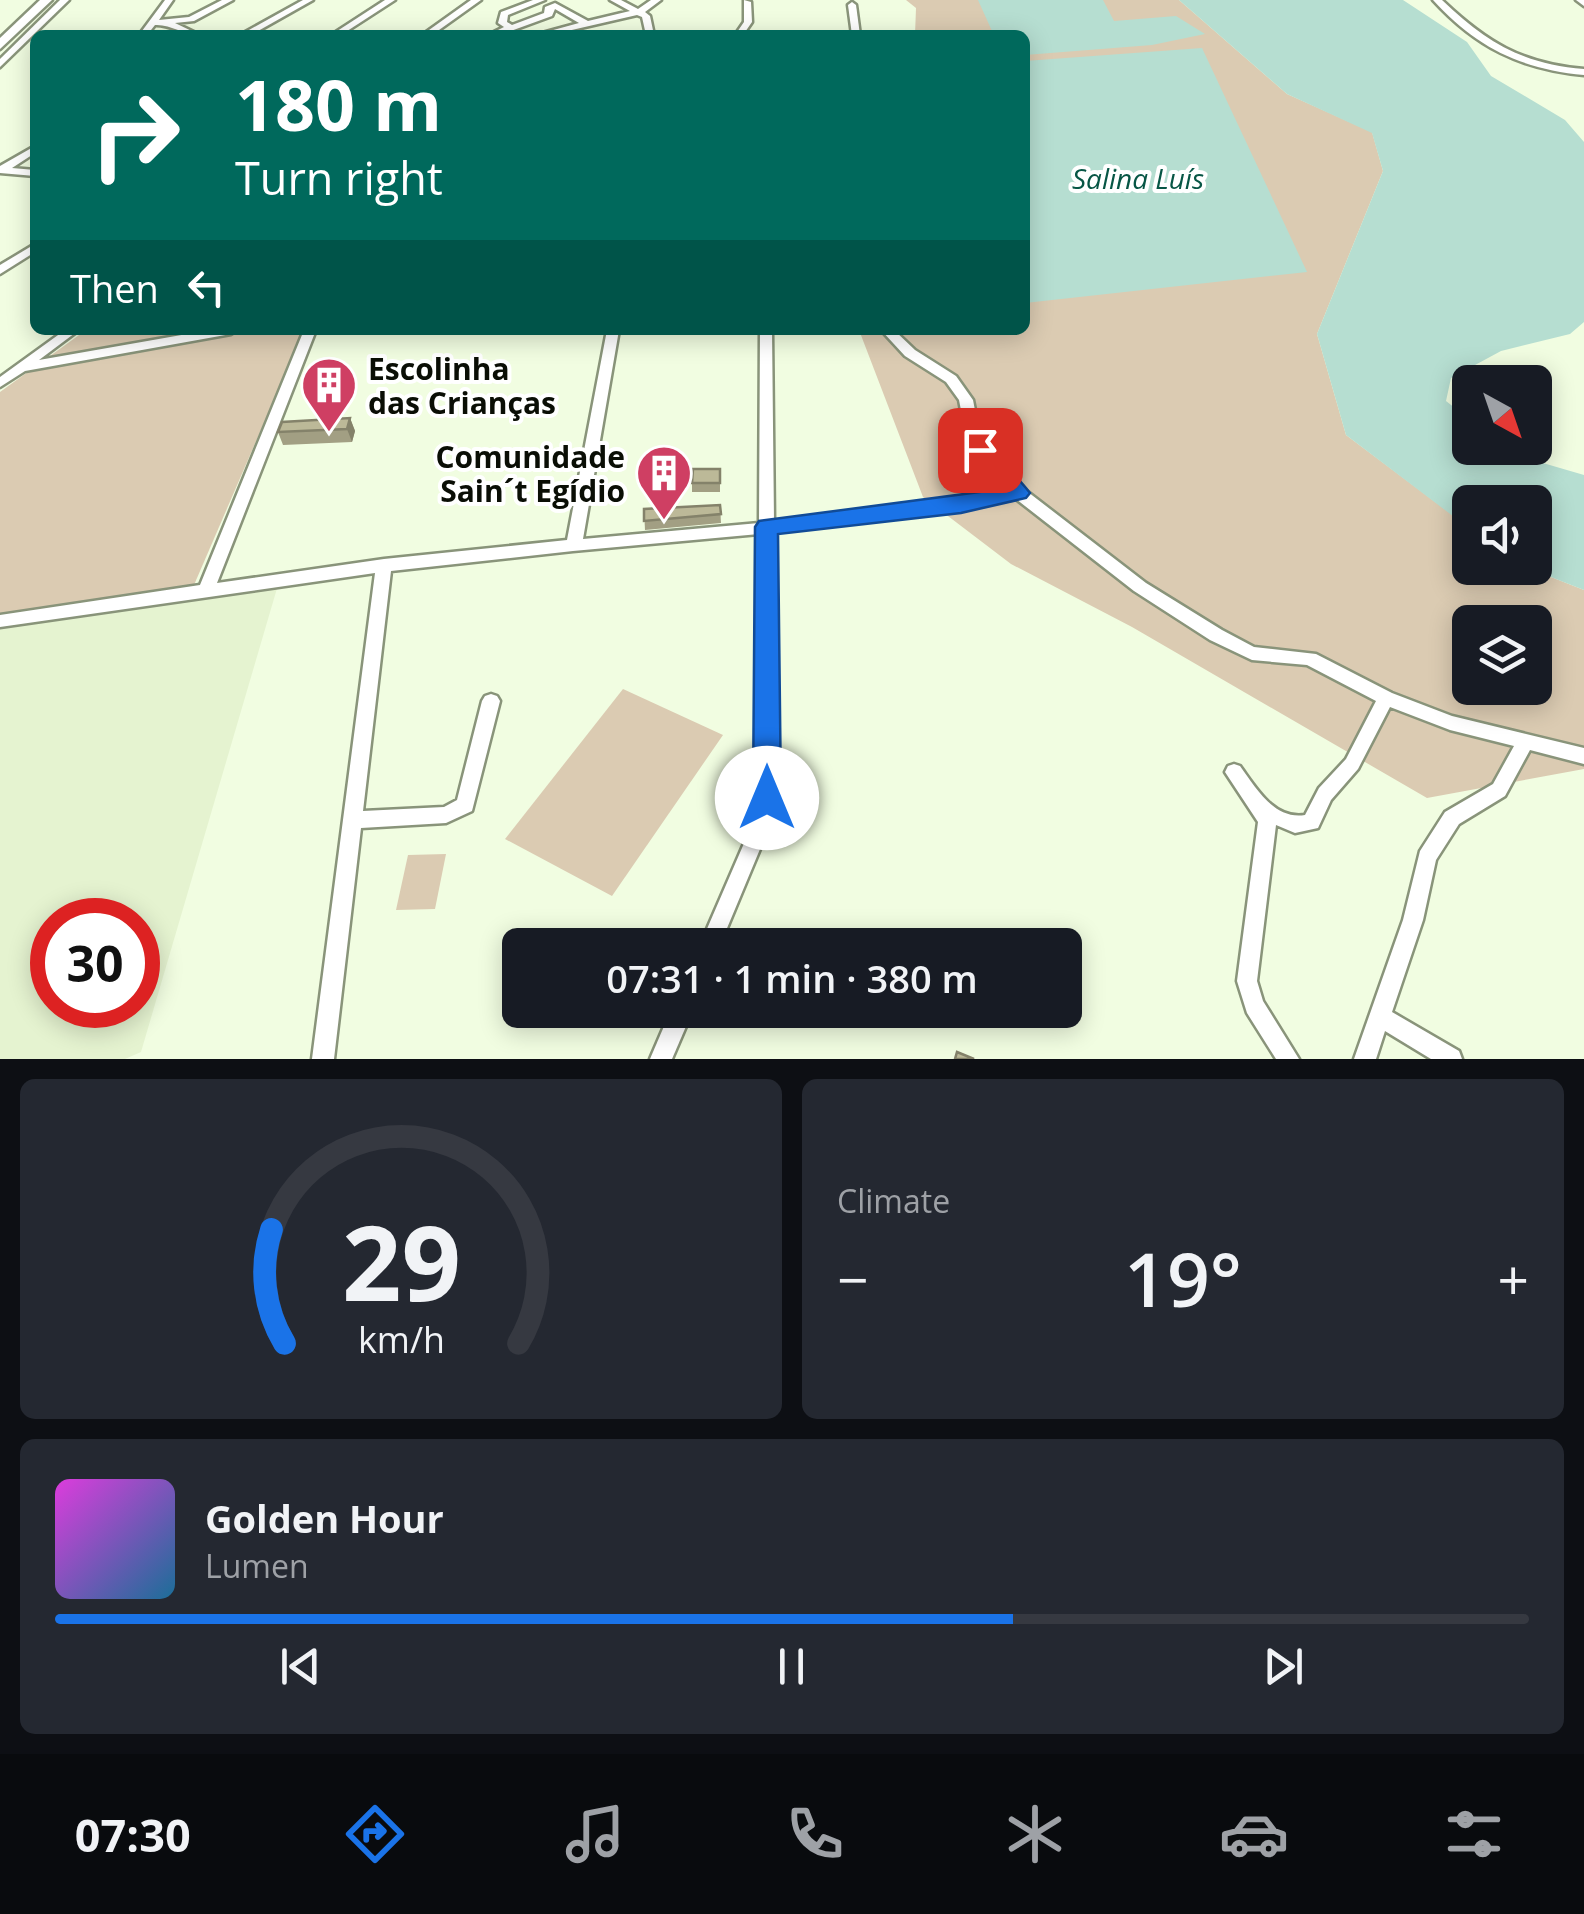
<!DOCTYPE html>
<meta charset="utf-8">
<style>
:root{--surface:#171b24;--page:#242831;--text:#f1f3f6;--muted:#9ea1a6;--line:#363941;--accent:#1a73e8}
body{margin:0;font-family:"Open Sans",sans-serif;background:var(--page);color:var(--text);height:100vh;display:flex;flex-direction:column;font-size:38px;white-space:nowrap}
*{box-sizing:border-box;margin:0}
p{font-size:32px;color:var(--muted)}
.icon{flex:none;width:55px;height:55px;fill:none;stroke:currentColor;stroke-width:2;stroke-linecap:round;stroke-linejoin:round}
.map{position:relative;height:1059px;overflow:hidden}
.side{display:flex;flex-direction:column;gap:20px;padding:20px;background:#0d0f14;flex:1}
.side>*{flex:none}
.guide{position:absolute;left:30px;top:30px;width:1000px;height:305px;border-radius:15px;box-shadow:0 5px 25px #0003;background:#00695c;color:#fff;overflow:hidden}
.needle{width:65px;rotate:140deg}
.buttons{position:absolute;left:1452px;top:365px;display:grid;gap:20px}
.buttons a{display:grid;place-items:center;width:100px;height:100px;border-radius:15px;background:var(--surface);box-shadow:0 5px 25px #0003;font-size:50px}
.speed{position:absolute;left:30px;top:898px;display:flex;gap:20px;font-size:50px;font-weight:700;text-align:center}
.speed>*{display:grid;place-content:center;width:130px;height:130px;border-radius:50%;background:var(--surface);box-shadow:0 5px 25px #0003;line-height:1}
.speed .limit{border:15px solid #d22;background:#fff;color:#111}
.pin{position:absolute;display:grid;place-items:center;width:85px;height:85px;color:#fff;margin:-42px;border-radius:20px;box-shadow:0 5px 15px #0006}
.me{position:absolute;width:110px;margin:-55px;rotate:0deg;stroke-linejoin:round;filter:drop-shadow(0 0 8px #0008)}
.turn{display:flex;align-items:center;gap:35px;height:210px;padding:0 40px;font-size:45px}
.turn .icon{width:130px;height:130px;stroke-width:2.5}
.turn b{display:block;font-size:70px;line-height:85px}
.then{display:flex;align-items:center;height:95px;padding:0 40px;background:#0003;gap:20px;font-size:38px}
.big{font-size:75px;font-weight:600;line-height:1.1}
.side .widget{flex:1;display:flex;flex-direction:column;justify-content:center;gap:15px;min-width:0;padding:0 35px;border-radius:15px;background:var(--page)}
.side .dial{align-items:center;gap:0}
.dial svg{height:260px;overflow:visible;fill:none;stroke:var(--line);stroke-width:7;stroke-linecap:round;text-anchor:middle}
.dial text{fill:var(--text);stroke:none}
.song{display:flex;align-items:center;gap:30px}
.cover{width:120px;height:120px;border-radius:15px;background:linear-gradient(135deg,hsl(300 70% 55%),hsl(200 70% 35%))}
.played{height:10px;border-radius:5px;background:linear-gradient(90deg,var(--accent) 65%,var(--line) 65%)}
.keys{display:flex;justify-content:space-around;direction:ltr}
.heat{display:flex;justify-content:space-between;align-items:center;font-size:55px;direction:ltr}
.side .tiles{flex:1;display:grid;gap:20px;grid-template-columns:1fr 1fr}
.widget:last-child{grid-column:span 2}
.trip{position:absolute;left:502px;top:928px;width:580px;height:100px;border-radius:15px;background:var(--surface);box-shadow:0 5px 25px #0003;font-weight:600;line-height:100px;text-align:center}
.tab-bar{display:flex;height:160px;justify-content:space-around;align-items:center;background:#090b0e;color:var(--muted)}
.tab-bar .icon{width:70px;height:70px}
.tab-bar .active{color:var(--accent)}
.tab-bar b{font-size:45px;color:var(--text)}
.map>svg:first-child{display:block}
.built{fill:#e5f3d0;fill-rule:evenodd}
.green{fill:#dbcbb2;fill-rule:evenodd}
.water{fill:#b6ded1}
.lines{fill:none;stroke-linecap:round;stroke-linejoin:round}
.minor-casing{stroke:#89947a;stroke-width:5}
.major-casing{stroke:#89947a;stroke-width:5}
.minor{fill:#fff;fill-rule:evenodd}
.major{fill:#fff;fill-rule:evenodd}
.wall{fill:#a29f83}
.shaded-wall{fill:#84826a}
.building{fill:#bcb998;stroke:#84826a;stroke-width:2.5}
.route{fill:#1a73e8;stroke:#114b97;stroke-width:2.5}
.labels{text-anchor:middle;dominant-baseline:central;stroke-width:8;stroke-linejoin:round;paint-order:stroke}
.far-water-label{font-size:28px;font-style:italic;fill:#075645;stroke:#fff}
.poi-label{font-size:30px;font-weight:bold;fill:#0a0e05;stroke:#fff;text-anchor:start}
</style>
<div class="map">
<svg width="1584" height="1059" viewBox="0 0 1584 1059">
<rect width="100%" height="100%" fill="#f1fde1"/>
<path class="built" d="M 278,585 L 141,1052 L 125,1059 L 0,1059 L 0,627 ZM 52,920 L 138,920 L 138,1005 L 52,1005 Z"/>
<g class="green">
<path d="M 906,0 L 1179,0 L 1287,94 L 1372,132 L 1383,171 L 1317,334 L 1346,435 L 1470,528 L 1470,568 L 1528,568 L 1584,590 L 1584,769 L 1427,798 L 1132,627 L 1011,564 L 923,497 L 859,330 L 1025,330 L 1025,35 L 915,35 L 916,8 ZM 1470,622 L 1535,622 L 1535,688 L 1470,688 Z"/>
<polygon points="86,330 304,330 194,585 0,614 0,392"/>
<polygon points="623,689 723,735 612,896 505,839"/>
<polygon points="446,854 435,909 396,910 408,855"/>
</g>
<g class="water">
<polygon points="978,0 1103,0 1114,21 1176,16 1205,34 1152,45 1025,55 1025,35 992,31"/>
<polygon points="1179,0 1403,0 1467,42 1491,76 1565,120 1584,142 1584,322 1570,334 1501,351 1451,378 1446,401 1470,420 1470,448 1507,448 1519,456 1584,475 1584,590 1528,568 1535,568 1535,502 1470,502 1470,529 1346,435 1317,334 1383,171 1372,133 1287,94"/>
<polygon points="1202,48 1307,272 1025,303 1025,61"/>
</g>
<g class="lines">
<g class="minor-casing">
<g id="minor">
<polygon points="60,0 69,0 0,67 0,59"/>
<path d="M 165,0 L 173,0 L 159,20 L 189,17 L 222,0 L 233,0 L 194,21 L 175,23 L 200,35 C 184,35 170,24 155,25 L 147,35 L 139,35 Z"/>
<polygon points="303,0 313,0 251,35 240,35"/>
<polygon points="385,0 395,0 341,35 331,35"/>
<polygon points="471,0 481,0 432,35 422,35"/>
<polygon points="533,0 545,0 508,15 507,22 512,25 544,13 545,7 555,3 588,21 630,11 610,0 621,0 638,9 651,0 661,0 645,12 650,16 654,35 646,35 642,17 637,15 550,35 535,35 579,23 555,9 552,16 500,35 488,35 504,27 498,23 501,12"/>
<polygon points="744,0 751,2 752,22 743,35 735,35 744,22"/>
<path d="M 1433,0 L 1442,0 C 1486,42 1522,64 1584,69 L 1584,75 C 1520,69 1476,47 1433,0 Z"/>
<polygon points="1576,0 1584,0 1584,6"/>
<polygon points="852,2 856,5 860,35 852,35 848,5"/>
<polygon points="35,146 35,153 12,168 35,170 35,176 0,173 0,166"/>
<polygon points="35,244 35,252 0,274 0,265"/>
<polygon points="65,330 79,330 39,360 210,330 237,330 231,334 25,371 0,387 0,377"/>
<path d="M 304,330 L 316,330 L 217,583 L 384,559 L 567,540 L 607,330 L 619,330 L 583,539 L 759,523 L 760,330 L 772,330 L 774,522 L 908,507 L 1008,490 L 973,450 L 966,436 L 959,400 L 946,382 L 905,356 L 881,330 L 894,330 L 915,350 L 956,376 L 973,400 L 980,436 L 986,448 L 1024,489 L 1146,583 L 1222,630 L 1254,647 L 1316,654 L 1392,693 L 1452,716 L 1584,748 L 1584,764 L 1530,750 L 1505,796 L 1459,824 L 1436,860 L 1423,920 L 1392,1012 L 1459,1051 L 1462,1059 L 1431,1059 L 1385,1031 L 1376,1059 L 1354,1059 L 1403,920 L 1420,851 L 1445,812 L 1493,784 L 1514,746 L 1450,730 L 1390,707 L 1358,769 L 1331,800 L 1318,828 L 1295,833 L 1276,825 L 1257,981 L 1263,1001 L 1299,1059 L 1276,1059 L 1247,1013 L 1237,981 L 1258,822 L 1225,772 L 1228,766 L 1234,764 L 1240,766 C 1256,788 1274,820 1305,815 L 1319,788 L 1346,759 L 1376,701 L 1307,665 L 1252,660 L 1210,640 L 1134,591 L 1016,499 L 908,517 L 774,532 L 776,799 L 773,818 L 720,945 L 700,945 L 755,818 L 758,799 L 759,534 L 573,551 L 391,571 L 363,811 L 444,807 L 457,800 L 482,701 L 485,696 L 491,694 L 497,696 L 500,701 L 472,811 L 446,823 L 361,828 L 334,1059 L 312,1059 L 375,573 L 0,627 L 0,615 L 200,585 Z"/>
<polygon points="671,1010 693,1010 672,1059 650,1059"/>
</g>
</g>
<g class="major-casing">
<polygon id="major" points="40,0 52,0 0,49 0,38"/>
</g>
<use href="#minor" class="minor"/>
<use href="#major" class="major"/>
</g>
<g class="wall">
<polygon points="350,418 355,431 352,442 283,445 278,432"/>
<polygon points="720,469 720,492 692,492 692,483"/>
<polygon points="720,505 721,523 645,530 644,509"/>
</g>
<polygon class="shaded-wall" points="350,418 355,431 352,442 347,429"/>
<g class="building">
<polygon points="350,418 347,429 278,432 282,422"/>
<polygon points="693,469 720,469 720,483 692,483"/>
<polygon points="720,505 721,514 644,521 644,509"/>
<polygon points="957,1052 974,1059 955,1059"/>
</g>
<polygon class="route" points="980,442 988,444 1026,488 1030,493 1026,498 961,513 778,534 781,798 777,807 767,811 757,807 753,798 755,527 759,521 1002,489 969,450"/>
<defs>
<g id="building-pin" transform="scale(2.875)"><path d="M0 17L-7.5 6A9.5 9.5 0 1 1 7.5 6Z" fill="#cf3f63" stroke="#fff"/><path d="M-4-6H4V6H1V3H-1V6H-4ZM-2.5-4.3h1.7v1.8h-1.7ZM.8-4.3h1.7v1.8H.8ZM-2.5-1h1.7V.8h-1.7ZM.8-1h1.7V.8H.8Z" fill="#fff"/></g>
</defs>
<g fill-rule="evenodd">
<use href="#building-pin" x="329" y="385"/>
<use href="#building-pin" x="664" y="473"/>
</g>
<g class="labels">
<g class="far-water-label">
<text x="1138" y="178">Salina Luís</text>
</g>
<g class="poi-label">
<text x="368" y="368">Escolinha<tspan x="368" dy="34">das Crianças</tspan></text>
<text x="625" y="456" text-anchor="end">Comunidade<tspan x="625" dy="34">Sain´t Egídio</tspan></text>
</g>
</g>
</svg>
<div class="buttons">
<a><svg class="needle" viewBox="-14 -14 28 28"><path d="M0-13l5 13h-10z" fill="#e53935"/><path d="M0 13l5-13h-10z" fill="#9ea1a6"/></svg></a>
<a><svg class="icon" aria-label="sound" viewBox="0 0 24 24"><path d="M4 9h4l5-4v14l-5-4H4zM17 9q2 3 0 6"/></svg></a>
<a><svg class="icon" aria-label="layers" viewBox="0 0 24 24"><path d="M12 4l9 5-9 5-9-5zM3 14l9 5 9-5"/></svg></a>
</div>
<div class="speed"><div class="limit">30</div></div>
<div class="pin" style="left:980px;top:450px;background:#d93025"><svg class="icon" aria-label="arrive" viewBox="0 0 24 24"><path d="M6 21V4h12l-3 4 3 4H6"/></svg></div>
<svg class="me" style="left:767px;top:798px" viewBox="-20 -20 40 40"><circle r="19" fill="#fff"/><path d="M0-13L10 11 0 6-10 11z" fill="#1a73e8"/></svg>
<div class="trip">07:31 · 1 min · 380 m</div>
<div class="guide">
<div class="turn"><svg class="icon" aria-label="right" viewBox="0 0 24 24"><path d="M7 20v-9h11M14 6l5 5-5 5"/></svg><div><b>180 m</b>Turn right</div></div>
<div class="then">Then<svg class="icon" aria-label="left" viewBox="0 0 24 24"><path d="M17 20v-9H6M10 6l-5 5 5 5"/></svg></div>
</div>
</div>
<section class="side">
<div class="tiles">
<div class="widget dial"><svg viewBox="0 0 100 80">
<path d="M14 69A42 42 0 1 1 86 69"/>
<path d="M14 69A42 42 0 0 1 10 34" stroke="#1a73e8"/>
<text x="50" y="56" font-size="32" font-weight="700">29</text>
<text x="50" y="72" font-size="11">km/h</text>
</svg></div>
<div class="widget"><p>Climate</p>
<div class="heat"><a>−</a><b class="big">19°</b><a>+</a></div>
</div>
<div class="widget">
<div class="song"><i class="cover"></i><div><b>Golden Hour</b><p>Lumen</p></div></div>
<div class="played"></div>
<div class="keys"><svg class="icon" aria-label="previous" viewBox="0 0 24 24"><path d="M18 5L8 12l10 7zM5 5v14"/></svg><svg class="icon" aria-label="pause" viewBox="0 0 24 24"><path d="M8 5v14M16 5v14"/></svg><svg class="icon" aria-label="next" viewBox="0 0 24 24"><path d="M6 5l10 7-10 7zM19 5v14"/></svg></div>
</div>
</div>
</section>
<nav class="tab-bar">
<b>07:30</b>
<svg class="icon active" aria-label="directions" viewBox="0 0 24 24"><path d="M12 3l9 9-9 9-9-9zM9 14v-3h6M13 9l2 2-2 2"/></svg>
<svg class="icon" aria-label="music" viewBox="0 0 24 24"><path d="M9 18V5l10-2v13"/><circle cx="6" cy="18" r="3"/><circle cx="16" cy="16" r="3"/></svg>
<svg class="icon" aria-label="phone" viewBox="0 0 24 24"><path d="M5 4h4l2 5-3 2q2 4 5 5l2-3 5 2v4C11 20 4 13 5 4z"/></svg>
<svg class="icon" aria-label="climate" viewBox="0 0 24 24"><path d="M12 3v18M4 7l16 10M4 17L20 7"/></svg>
<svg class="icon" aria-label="car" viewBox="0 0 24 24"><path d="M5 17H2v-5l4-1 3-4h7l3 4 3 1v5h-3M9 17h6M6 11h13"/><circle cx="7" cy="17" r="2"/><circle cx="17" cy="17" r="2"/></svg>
<svg class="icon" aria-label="filters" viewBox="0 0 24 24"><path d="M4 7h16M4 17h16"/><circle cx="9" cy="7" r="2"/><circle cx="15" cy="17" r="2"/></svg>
</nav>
